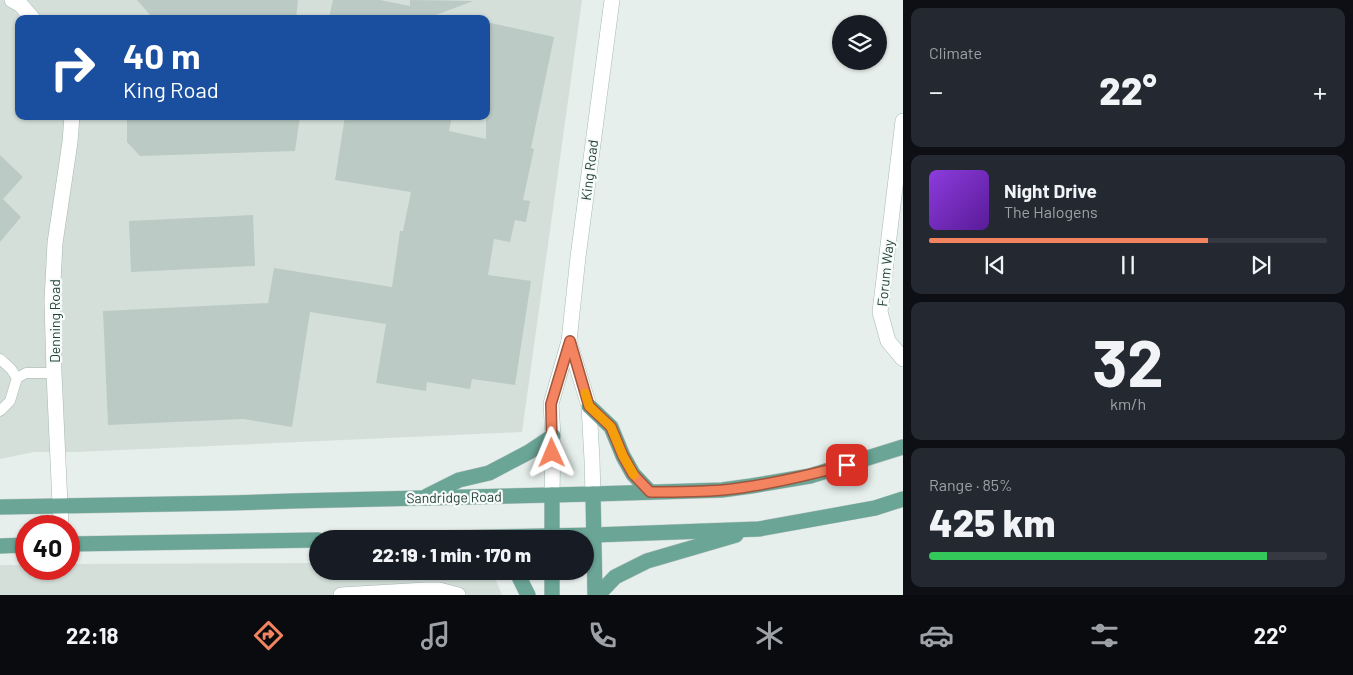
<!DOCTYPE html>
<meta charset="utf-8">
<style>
:root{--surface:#171b24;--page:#242831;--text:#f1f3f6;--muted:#9ea1a6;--line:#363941;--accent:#f4845f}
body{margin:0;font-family:Barlow,sans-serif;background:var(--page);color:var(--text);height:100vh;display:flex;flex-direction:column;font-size:19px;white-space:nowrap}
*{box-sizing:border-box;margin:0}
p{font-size:16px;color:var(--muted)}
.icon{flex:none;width:28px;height:28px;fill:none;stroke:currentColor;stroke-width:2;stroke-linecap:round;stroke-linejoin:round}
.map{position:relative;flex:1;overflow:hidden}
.side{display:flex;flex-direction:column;gap:8px;padding:8px;background:#0d0f14;width:450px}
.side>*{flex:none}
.guide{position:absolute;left:15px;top:15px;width:475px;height:105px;border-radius:10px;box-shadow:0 1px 4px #0004;background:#1a4fa0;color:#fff;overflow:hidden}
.fabs{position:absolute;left:832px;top:15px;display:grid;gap:10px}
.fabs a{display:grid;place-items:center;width:55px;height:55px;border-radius:50%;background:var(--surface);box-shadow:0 1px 4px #0004;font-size:25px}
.speed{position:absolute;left:15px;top:515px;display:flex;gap:10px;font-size:25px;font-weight:700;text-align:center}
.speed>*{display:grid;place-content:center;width:65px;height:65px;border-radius:50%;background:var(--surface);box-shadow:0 1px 4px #0004;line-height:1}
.speed .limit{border:8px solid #d22;background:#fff;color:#111}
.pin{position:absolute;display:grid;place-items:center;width:42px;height:42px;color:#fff;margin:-21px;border-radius:10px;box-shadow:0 2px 8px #0006}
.me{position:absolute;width:55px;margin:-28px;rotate:359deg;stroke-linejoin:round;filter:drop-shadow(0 0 4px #0008)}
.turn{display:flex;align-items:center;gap:18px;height:105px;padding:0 25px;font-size:22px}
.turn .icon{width:65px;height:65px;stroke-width:2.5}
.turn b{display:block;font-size:35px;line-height:42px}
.big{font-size:38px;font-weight:800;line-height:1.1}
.side .tile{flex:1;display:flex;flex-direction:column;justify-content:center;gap:8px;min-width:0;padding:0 18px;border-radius:10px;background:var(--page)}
.side .dial{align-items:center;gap:0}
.dial b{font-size:65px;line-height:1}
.song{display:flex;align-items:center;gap:15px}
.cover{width:60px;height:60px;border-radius:8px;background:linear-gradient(135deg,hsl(270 70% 55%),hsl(270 70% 35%))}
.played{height:5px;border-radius:2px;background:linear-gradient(90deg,var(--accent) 70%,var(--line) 70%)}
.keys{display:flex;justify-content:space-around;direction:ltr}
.heat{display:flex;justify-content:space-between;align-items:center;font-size:28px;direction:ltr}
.charge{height:8px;border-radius:4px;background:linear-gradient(90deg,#34c759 85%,var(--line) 0)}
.trip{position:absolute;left:309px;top:530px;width:285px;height:50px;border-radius:25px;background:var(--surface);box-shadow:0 1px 4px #0004;font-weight:800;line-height:50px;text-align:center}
.menu{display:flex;height:80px;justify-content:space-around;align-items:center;background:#090b0e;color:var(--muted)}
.menu .icon{width:35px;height:35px}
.menu .current{color:var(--accent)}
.menu b{font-size:22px;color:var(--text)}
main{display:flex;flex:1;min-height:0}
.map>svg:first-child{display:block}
.built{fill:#d4dfda;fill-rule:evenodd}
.building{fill:#bbcac4}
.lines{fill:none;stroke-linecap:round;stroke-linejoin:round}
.lane-casing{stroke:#a8b8b2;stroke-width:11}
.street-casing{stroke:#a8b8b2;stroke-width:16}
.secondary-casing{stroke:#a4bbb3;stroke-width:16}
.primary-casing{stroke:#c2cac8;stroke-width:16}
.lane{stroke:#fff;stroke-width:10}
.street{stroke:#fff;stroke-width:15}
.secondary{stroke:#fff;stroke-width:15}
.primary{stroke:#6aa596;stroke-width:15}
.route-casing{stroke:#9f563e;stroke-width:12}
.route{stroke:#f4845f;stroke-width:9}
.slow{stroke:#f59e0b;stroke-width:9}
.labels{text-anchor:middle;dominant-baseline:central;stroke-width:4.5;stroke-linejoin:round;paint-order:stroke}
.street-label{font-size:14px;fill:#24423a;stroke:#f7fbf9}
</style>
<main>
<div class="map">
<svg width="903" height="595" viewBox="0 0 903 595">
<rect width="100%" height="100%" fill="#e6efeb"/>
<g class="built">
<path d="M 0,0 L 582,0 L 522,432 L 76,452 L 34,452 L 0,459 ZM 19,19 L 486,19 L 486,116 L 19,116 Z"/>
<polygon points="317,563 318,571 481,571 495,578 502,595 0,595 0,565 26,565 26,569 69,569 69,564"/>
</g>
<g class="building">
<polygon points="137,0 298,0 296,19 161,19 151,16"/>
<polygon points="333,0 380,0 410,6 410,0 473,1 436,15 436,19 338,19 329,17"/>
<polygon points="486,22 554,37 531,148 534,149 523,200 530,201 526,222 515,220 510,242 494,239 488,275 531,281 515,385 472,379 470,389 427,382 426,391 376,383 386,324 310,312 292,427 243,419 108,425 103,311 268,303 274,268 392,287 400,231 403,231 411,192 335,180 345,116 452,116 449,131 486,139"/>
<polygon points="127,116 300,116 295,151 140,156 127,142"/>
<polygon points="0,155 23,177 3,199 21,217 0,242"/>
<polygon points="253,215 255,266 131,272 129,221"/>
</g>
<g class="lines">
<g class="lane-casing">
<g id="lane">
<polyline points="0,359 11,369 17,378"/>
<polyline points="0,411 10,401 17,378 26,373 54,373"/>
</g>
</g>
<g class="street-casing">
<g id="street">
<polyline points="12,0 21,5 33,19"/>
<polyline points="903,121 880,312 888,341 903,359"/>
<polyline points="61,526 54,373 52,301 55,243 70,142 72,116"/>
<polyline points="341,595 426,590 439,590 458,595"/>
</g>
</g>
<g class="secondary-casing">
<g id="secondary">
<polyline points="569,341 589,406 592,460 593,494"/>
<polyline points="552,495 553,436 551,404 569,341 578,257 612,0"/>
</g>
</g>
<g class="primary-casing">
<g id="primary">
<polyline points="589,406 611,427 623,456 633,474 650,492"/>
<polyline points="593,494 595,595"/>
<polyline points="552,495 552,539"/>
<polyline points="427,496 459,480 489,473 529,452 553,436"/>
<polyline points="0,507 229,503 292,501 593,494 722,490 751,486 810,476 903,447"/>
<polyline points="391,539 594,535 759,529 875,508 903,499"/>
<polyline points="69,544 318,540"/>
<polyline points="0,546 26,545"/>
<polyline points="516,571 528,595"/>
<polyline points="552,571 552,595"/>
<polyline points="598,595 615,577 647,561 736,535"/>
</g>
</g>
<use href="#lane" class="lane"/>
<use href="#street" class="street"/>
<use href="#secondary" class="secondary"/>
<use href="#primary" class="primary"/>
</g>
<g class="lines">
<g class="route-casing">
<path id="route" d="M 552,453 L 551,404 L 570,341 L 589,406 L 611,427 L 623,456 L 633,474 L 650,492 C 674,492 698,492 723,490 C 765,486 806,476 847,465"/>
</g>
<use href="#route" class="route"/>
<polyline class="slow" points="585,393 589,406 611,427 623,456 634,475"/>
</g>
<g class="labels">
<g class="street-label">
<text transform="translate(589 170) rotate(-83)">King Road</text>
<text transform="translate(885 273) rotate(-84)">Forum Way</text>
<text transform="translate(54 321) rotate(-90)">Denning Road</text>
<text transform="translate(454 497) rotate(-1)">Sandridge Road</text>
</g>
</g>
</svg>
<div class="fabs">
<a><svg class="icon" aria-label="layers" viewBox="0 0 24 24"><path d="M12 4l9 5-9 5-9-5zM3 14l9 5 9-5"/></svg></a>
</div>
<div class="speed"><div class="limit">40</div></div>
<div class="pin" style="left:847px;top:465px;background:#d93025"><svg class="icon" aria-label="arrive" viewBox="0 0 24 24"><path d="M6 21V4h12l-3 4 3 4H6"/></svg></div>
<svg class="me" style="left:552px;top:453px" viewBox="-20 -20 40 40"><path d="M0-17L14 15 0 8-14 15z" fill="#f4845f" stroke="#fff" stroke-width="4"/></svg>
<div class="trip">22:19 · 1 min · 170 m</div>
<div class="guide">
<div class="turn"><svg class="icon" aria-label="right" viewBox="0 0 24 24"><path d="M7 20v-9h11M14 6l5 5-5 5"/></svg><div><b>40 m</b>King Road</div></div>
</div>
</div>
<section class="side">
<div class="tile"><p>Climate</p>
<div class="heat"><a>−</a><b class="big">22°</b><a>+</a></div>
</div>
<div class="tile">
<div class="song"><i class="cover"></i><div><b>Night Drive</b><p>The Halogens</p></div></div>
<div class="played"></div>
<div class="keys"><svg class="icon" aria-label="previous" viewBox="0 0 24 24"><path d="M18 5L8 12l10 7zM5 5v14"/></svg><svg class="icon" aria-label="pause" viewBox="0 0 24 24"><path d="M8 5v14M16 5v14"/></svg><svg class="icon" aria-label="next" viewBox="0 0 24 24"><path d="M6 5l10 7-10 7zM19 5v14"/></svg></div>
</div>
<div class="tile dial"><b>32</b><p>km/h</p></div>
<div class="tile"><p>Range · 85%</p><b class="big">425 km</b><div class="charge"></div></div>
</section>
</main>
<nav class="menu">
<b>22:18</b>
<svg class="icon current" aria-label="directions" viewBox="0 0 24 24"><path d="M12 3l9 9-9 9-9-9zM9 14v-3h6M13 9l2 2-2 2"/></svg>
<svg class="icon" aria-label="music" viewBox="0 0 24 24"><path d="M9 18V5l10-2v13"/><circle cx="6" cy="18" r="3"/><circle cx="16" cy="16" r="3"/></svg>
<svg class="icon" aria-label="phone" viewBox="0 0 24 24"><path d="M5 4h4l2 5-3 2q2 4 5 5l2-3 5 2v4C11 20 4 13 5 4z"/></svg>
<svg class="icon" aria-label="climate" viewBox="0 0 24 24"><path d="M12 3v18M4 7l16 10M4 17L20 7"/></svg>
<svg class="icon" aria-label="car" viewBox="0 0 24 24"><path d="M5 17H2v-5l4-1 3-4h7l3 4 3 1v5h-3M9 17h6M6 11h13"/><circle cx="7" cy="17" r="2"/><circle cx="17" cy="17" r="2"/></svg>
<svg class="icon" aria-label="filters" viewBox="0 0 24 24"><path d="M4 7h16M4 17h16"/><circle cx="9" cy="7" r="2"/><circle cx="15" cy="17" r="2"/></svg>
<b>22°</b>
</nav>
